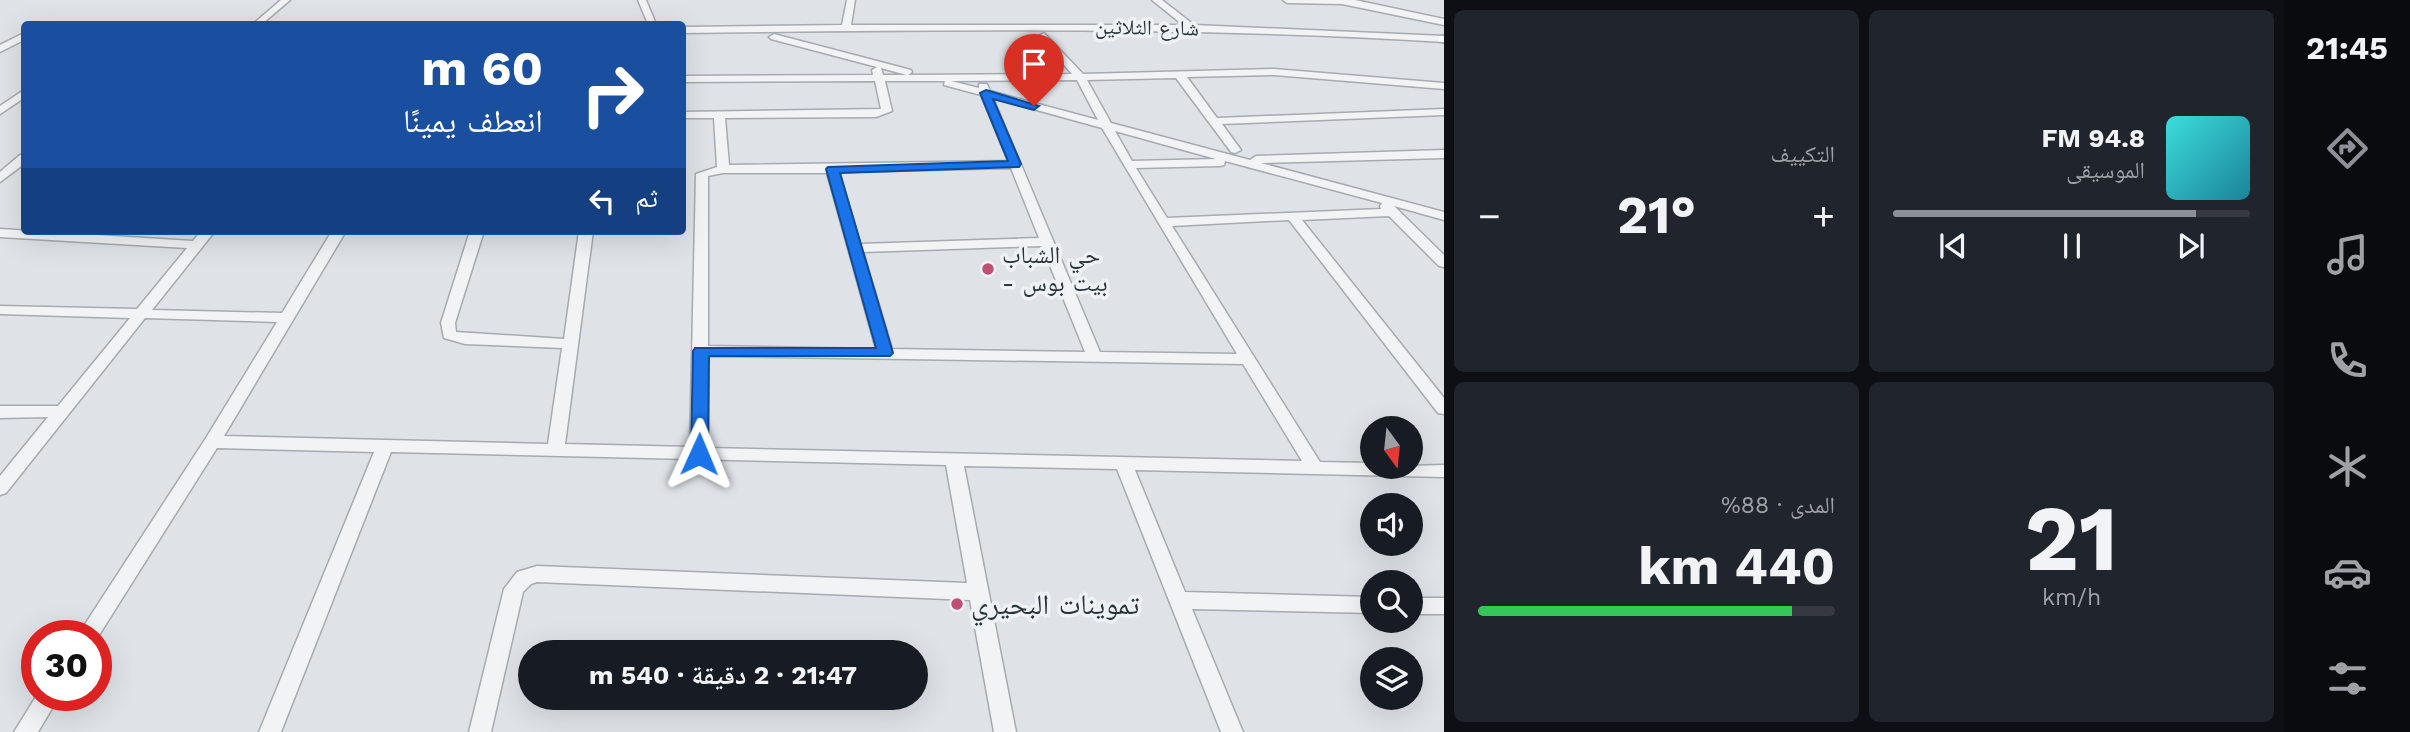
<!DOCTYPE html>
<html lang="ar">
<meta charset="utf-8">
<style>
:root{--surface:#171b24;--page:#20242c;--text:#f1f3f6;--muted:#9ea1a6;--line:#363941;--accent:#8c9099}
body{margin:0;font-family:"Work Sans","Noto Naskh Arabic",sans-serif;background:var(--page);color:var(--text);direction:rtl;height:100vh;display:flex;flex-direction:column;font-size:26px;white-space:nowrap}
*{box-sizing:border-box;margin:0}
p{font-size:23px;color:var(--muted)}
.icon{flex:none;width:38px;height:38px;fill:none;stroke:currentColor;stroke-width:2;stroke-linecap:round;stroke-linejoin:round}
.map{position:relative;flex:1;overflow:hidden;direction:ltr}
.panel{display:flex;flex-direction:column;gap:10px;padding:10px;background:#0d0f14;width:840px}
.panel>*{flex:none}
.guide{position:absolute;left:21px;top:21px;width:665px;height:214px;border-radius:7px;box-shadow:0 7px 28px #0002;direction:rtl;background:#1a4fa0;color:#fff;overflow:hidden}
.needle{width:46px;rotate:165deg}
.tools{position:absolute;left:1360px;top:416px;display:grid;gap:14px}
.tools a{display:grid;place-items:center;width:63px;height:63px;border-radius:50%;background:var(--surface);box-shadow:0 7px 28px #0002;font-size:35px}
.speed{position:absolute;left:21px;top:620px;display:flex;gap:14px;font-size:35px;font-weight:700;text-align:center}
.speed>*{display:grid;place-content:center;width:91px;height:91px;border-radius:50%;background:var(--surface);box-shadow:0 7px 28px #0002;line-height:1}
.speed .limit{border:10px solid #d22;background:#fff;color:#111}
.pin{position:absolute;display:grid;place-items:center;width:60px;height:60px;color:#fff;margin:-72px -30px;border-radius:50% 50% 50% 0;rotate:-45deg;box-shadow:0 0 7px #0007}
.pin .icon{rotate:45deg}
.me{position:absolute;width:77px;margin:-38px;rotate:1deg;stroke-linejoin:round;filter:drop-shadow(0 0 5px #0008)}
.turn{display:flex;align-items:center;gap:24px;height:147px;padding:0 28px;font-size:32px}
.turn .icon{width:91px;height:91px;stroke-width:2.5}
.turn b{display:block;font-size:49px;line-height:60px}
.then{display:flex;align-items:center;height:66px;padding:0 28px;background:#0003;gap:14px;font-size:26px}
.big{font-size:52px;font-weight:700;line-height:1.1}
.panel .widget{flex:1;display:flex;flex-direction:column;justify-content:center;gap:10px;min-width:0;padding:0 24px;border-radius:10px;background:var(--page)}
.panel .dial{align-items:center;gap:0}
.dial b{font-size:91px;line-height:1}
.song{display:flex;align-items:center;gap:21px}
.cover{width:84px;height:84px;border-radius:10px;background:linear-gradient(135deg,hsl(180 70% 55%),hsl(190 70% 35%))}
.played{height:7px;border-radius:4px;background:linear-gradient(90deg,var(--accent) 85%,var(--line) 85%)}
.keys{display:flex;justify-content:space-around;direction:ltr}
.heat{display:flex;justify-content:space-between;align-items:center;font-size:38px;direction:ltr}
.charge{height:10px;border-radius:5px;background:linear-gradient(90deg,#34c759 88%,var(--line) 0)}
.panel .tiles{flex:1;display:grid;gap:10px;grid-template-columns:repeat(2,1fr)}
.trip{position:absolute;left:518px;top:640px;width:410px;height:70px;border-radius:35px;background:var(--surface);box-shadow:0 7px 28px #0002;font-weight:700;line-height:70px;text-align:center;direction:rtl}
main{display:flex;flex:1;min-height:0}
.tab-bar{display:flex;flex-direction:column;width:126px;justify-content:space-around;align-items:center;background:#090b0e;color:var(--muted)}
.tab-bar .icon{width:49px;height:49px}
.tab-bar .on{color:var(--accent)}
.tab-bar b{font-size:32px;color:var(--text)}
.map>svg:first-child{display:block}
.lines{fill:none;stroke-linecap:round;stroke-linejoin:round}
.minor-casing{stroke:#a5abb0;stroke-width:3}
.major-casing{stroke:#9fa9b1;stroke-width:4}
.minor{fill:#f1f3f5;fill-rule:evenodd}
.major{fill:#fff;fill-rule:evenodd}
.route{fill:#1a73e8;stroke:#114b97;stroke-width:2}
.poi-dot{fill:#c05071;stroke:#eef2f4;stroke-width:2.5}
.labels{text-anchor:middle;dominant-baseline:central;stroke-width:7;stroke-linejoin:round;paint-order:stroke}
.far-street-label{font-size:21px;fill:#29333c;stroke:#eef2f4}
.poi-label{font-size:24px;fill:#29333c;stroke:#eef2f4;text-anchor:start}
.near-poi-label{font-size:28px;fill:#29333c;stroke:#eef2f4;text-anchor:start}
</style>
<main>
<nav class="tab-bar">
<b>21:45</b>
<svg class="icon on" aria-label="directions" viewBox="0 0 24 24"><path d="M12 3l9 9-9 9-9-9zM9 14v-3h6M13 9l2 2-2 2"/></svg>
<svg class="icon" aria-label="music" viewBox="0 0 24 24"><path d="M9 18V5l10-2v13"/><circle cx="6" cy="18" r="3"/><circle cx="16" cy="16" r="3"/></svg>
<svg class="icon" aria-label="phone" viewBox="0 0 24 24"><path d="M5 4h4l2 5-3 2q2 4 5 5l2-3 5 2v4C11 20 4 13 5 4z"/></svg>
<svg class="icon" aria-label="climate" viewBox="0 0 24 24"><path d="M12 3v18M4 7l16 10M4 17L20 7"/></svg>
<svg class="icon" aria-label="car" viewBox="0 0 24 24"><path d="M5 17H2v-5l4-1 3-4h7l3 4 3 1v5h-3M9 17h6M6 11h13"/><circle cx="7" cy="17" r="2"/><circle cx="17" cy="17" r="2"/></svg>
<svg class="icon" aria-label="filters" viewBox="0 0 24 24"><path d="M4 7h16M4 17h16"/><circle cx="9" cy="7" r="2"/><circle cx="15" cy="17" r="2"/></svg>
</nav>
<section class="panel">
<div class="tiles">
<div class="widget">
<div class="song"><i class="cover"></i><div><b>94.8 FM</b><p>الموسيقى</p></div></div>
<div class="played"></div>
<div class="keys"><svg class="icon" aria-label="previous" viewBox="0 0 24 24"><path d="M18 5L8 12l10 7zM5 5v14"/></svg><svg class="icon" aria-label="pause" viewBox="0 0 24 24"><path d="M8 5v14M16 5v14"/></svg><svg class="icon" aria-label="next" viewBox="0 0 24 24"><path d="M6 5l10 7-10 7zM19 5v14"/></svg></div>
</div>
<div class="widget"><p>التكييف</p>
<div class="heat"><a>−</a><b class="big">21°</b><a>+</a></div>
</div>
<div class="widget dial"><b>21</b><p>km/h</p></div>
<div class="widget"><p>المدى · 88%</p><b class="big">440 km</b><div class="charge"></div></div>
</div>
</section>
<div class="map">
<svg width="1444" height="732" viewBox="0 0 1444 732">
<rect width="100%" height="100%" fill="#dfe3e7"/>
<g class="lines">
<g class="minor-casing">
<g id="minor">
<polygon points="281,0 290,0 262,24 253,24"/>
<polygon points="638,0 646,0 656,24 648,24"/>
<path d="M 847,0 L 855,0 L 851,25 L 1183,25 L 1152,0 L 1162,0 L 1194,25 L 1444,36 L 1444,42 C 1190,26 936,30 682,33 L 682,27 L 842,25 Z"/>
<polygon points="1283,0 1355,0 1444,19 1444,25 1342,4 1287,3"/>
<polygon points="24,33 24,40 0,52 0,45"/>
<path d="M 1044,33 L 1083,74 L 1274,69 L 1444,83 L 1444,89 L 1274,75 L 1187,77 L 1217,118 L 1444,109 L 1444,115 L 1222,124 L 1241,150 L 1235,153 L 1231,152 L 1176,78 L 1087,80 L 1111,123 L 1250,160 L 1256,156 L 1444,150 L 1444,158 L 1261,163 L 1444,212 L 1444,220 L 1394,206 L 1444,255 L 1444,267 L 1439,266 L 1389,216 L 1302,220 L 1444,398 L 1444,414 L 1438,413 L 1289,220 L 1172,226 L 1320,462 L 1372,463 L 1372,467 L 1444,465 L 1444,477 L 1135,470 L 1185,592 L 1372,597 L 1372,613 L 1192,609 L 1243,732 L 1221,732 L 1117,469 L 964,466 L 1016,732 L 994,732 L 970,600 L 537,582 L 531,584 L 523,592 L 491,732 L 469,732 L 504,589 L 517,572 L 537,566 L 967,583 L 946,465 L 391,452 L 281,732 L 259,732 L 374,452 L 217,448 L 96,640 L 96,635 L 78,635 L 206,438 L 277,322 L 145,318 L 6,493 L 0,495 L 0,476 L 48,417 L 0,418 L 0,406 L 58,406 L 130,318 L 0,314 L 0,306 L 137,309 L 187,248 L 0,237 L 0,229 L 193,241 L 201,231 L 215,231 L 152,310 L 282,313 L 332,231 L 346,231 L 224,436 L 548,444 L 562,348 L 465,344 L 444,338 L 441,323 L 470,231 L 484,231 L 455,323 L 456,332 L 564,339 L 579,231 L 593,231 L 565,444 L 690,447 L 696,174 L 717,167 L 714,118 L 682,118 L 682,112 L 881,109 L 875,81 L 682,82 L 682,76 L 873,75 L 872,70 L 877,67 L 771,39 L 769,37 L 774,34 L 911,70 L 912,72 L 908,75 L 1072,74 L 1039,36 ZM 881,68 L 903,74 L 906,75 L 883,75 ZM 1077,80 L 1098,120 L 990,91 L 987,84 L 979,84 L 979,88 L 951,81 ZM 885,81 L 945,81 L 944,85 L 981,95 L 1008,161 L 729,165 L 725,118 L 876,117 L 892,111 ZM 993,98 L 1102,128 L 1237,354 L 1100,352 ZM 1115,131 L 1216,159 L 1132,161 ZM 1225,161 L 1382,203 L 1380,206 L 1381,209 L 1167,218 L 1136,168 L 1220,166 L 1224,165 ZM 1011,168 L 1039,238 L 860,244 L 839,172 ZM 723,173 L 827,173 L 876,349 L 708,346 L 708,176 ZM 1042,246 L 1085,352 L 892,349 L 863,252 ZM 708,356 L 1243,364 L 1302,461 L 708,448 Z"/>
<polygon points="24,90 24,98 0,114 0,106"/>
<polygon points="20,155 24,155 24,164 0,182 0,172"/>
<rect x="1410" y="598" width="34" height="16"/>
<polygon points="37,695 60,695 38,732 14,732"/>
</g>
</g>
<g class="major-casing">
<polygon id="major" points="1444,36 1444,42 1439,41 1439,37"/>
</g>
<use href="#minor" class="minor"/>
<use href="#major" class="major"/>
</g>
<polygon class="route" points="986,90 1039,106 1034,110 993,99 1021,164 1019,167 840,173 893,353 890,356 709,356 708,454 706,458 693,458 691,454 693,351 695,348 876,348 826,169 828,167 1008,161 980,93"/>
<g class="poi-dot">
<circle cx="988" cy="269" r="7"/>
<circle cx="957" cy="604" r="7"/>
</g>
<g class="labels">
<g class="far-street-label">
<text transform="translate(1147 27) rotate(1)">شارع الثلاثين</text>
</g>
<g class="poi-label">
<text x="1002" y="255">حي الشباب<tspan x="1002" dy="28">- بيت بوس</tspan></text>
</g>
<g class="near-poi-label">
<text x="971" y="604">تموينات البحيري</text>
</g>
</g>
</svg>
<div class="tools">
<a><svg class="needle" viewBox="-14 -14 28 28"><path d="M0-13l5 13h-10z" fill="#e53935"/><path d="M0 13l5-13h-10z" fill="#9ea1a6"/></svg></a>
<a><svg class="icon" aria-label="sound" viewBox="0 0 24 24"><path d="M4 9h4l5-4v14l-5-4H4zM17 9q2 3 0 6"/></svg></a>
<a><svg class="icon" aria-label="search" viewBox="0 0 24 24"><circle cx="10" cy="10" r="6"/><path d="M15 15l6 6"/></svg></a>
<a><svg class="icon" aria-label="layers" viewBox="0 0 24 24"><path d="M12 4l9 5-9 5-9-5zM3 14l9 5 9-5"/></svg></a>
</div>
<div class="speed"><div class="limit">30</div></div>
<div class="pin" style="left:1034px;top:106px;background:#d93025"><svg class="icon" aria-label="arrive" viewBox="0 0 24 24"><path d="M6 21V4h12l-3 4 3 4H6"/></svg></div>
<svg class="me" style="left:699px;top:454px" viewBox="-20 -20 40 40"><path d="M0-17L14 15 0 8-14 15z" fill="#1a73e8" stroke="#fff" stroke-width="4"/></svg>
<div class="trip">21:47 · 2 دقيقة · 540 m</div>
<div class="guide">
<div class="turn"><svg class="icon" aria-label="right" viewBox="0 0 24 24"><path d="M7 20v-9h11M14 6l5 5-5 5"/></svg><div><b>60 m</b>انعطف يمينًا</div></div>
<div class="then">ثم<svg class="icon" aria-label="left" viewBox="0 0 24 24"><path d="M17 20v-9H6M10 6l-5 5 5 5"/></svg></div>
</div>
</div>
</main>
